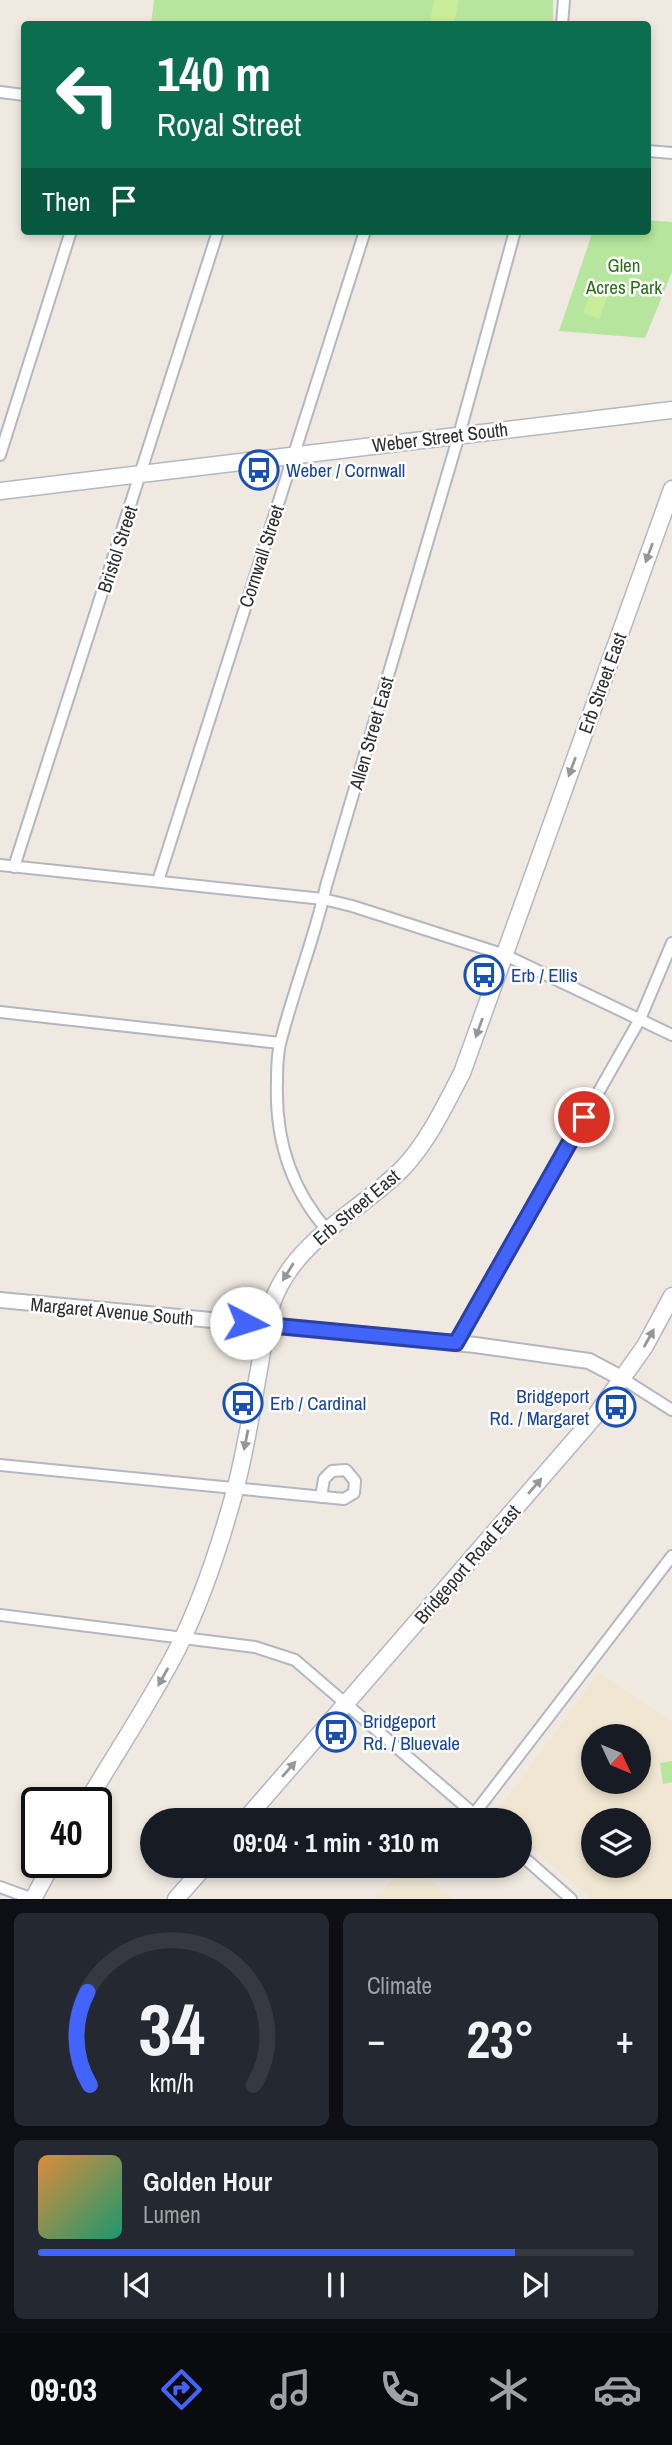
<!DOCTYPE html>
<meta charset="utf-8">
<style>
:root{--surface:#171b24;--page:#242831;--text:#f1f3f6;--muted:#9ea1a6;--line:#363941;--accent:#4264fb}
body{margin:0;font-family:"Archivo Narrow",sans-serif;background:var(--page);color:var(--text);height:100vh;display:flex;flex-direction:column;font-size:26px;white-space:nowrap}
*{box-sizing:border-box;margin:0}
p{font-size:23px;color:var(--muted)}
.icon{flex:none;width:38px;height:38px;fill:none;stroke:currentColor;stroke-width:2;stroke-linecap:round;stroke-linejoin:round}
.map{position:relative;height:1899px;overflow:hidden}
.details{display:flex;flex-direction:column;gap:14px;padding:14px;background:#0d0f14;flex:1}
.details>*{flex:none}
.hud{position:absolute;left:21px;top:21px;width:630px;height:214px;border-radius:7px;box-shadow:0 4px 10px #0003;background:#0b6e4f;color:#fff;overflow:hidden}
.needle{width:46px;rotate:134deg}
.tools{position:absolute;left:581px;top:1724px;display:grid;gap:14px}
.tools a{display:grid;place-items:center;width:70px;height:70px;border-radius:50%;background:var(--surface);box-shadow:0 4px 10px #0003;font-size:35px}
.speed{position:absolute;left:21px;top:1787px;display:flex;gap:14px;font-size:35px;font-weight:700;text-align:center}
.speed>*{display:grid;place-content:center;width:91px;height:91px;border-radius:50%;background:var(--surface);box-shadow:0 4px 10px #0003;line-height:1}
.speed .limit{border:4px solid #111;border-radius:10px;background:#fff;color:#111}
.pin{position:absolute;display:grid;place-items:center;width:60px;height:60px;color:#fff;margin:-30px;border:4px solid #fff;border-radius:50%;box-shadow:0 2px 7px #0007}
.me{position:absolute;width:77px;margin:-38px;rotate:95deg;stroke-linejoin:round;filter:drop-shadow(0 0 5px #0008)}
.turn{display:flex;align-items:center;gap:24px;height:147px;padding:0 21px;font-size:32px}
.turn .icon{width:91px;height:91px;stroke-width:2.5}
.turn b{display:block;font-size:49px;line-height:60px}
.then{display:flex;align-items:center;height:66px;padding:0 21px;background:#0003;gap:14px;font-size:26px}
.big{font-size:52px;font-weight:700;line-height:1.1}
.details .tile{flex:1;display:flex;flex-direction:column;justify-content:center;gap:10px;min-width:0;padding:0 24px;border-radius:10px;background:var(--page)}
.details .dial{align-items:center;gap:0}
.dial svg{height:182px;overflow:visible;fill:none;stroke:var(--line);stroke-width:7;stroke-linecap:round;text-anchor:middle}
.dial text{fill:var(--text);stroke:none}
.song{display:flex;align-items:center;gap:21px}
.cover{width:84px;height:84px;border-radius:10px;background:linear-gradient(135deg,hsl(30 70% 55%),hsl(160 70% 35%))}
.played{height:7px;border-radius:4px;background:linear-gradient(90deg,var(--accent) 80%,var(--line) 80%)}
.keys{display:flex;justify-content:space-around;direction:ltr}
.heat{display:flex;justify-content:space-between;align-items:center;font-size:38px;direction:ltr}
.details .tiles{flex:1;display:grid;gap:14px;grid-template-columns:1fr 1fr}
.tile:last-child{grid-column:span 2}
.trip{position:absolute;left:140px;top:1808px;width:392px;height:70px;border-radius:35px;background:var(--surface);box-shadow:0 4px 10px #0003;font-weight:700;line-height:70px;text-align:center}
.menu{display:flex;height:112px;justify-content:space-around;align-items:center;background:#090b0e;color:var(--muted)}
.menu .icon{width:49px;height:49px}
.menu .current{color:var(--accent)}
.menu b{font-size:32px;color:var(--text)}
.map>svg:first-child{display:block}
.education{fill:#f0e6d1;fill-rule:evenodd}
.green{fill:#b6e59e}
.pitch{fill:#c9ec9a}
.lines{fill:none;stroke-linecap:round;stroke-linejoin:round}
.minor-casing{stroke:#b4b7c1;stroke-width:14}
.tertiary-casing{stroke:#b4b7c1;stroke-width:18}
.secondary-casing{stroke:#b4b7c1;stroke-width:19}
.minor{stroke:#fff;stroke-width:10}
.tertiary{stroke:#fff;stroke-width:14}
.secondary{stroke:#fff;stroke-width:16}
.oneway{fill:#969696}
.route-casing{stroke:#2b41a3;stroke-width:18}
.route{stroke:#4264fb;stroke-width:12}
.labels{text-anchor:middle;dominant-baseline:central;stroke-width:5;stroke-linejoin:round;paint-order:stroke}
.park-label{font-size:19px;fill:#2c6e1b;stroke:#fff}
.street-label{font-size:19px;fill:#2e2e2e;stroke:#fff}
.transit-label{font-size:19px;fill:#164399;stroke:#fff;text-anchor:start}
</style>
<div class="map">
<svg width="672" height="1899" viewBox="0 0 672 1899">
<rect width="100%" height="100%" fill="#efe9e1"/>
<g class="education">
<path d="M 599,1673 L 672,1722 L 672,1899 L 592,1899 L 520,1838 L 520,1820 L 499,1820 L 494,1816 ZM 593,1736 L 639,1736 L 639,1782 L 593,1782 ZM 593,1820 L 639,1820 L 639,1866 L 593,1866 Z"/>
<polygon points="405,1866 414,1866 453,1899 375,1899"/>
</g>
<g class="green">
<polygon points="154,0 553,0 553,24 151,24"/>
<polygon points="648,220 672,222 672,272 645,338 559,331 593,231 648,231"/>
<polygon points="672,1761 672,1782 663,1784 660,1763"/>
</g>
<g class="pitch">
<polygon points="434,0 459,0 454,24 430,22"/>
<polygon points="591,292 607,298 599,319 583,313"/>
</g>
<g class="lines">
<g class="minor-casing">
<g id="minor">
<polyline points="562,24 564,0"/>
<polyline points="0,92 24,95"/>
<polyline points="648,151 672,153"/>
<polyline points="0,455 71,231"/>
<polyline points="0,865 323,899 352,906 505,955 672,1035"/>
<polyline points="14,867 218,231"/>
<polyline points="158,881 365,231"/>
<polyline points="0,1012 280,1043"/>
<path d="M 327,1230 C 290,1188 275,1137 277,1082 C 277,1069 277,1053 281,1040 C 294,988 315,938 326,886 L 459,435 L 515,231"/>
<polyline points="456,1343 640,1019 672,943"/>
<polyline points="623,1379 672,1410"/>
<polyline points="0,1465 344,1499 354,1493 355,1481 346,1470 332,1471 324,1479 321,1497"/>
<polyline points="0,1615 255,1647 295,1660 481,1820"/>
<polyline points="474,1814 672,1556"/>
<polyline points="520,1854 571,1899"/>
<polyline points="0,1887 33,1899"/>
</g>
</g>
<g class="tertiary-casing">
<polyline id="tertiary" points="0,1300 475,1345 589,1361 623,1379"/>
</g>
<g class="secondary-casing">
<g id="secondary">
<polyline points="0,491 672,410"/>
<path d="M 87,1802 C 117,1751 151,1701 178,1648 C 202,1600 220,1545 234,1494 C 246,1451 252,1407 260,1364 C 264,1338 267,1310 279,1287 C 306,1234 363,1209 404,1167 C 429,1140 445,1105 462,1073 L 672,489"/>
<polyline points="245,1820 596,1415 645,1346 672,1296"/>
<polyline points="33,1899 53,1862"/>
<polyline points="176,1899 205,1866"/>
</g>
</g>
<use href="#minor" class="minor"/>
<use href="#tertiary" class="tertiary"/>
<use href="#secondary" class="secondary"/>
</g>
<defs><path id="oneway-solid" d="M-6-.8H1V-3.2L6.5 0L1 3.2V.8H-6Z" transform="scale(1.75)"/></defs>
<g class="oneway">
<use href="#oneway-solid" transform="translate(649 553) rotate(110)"/>
<use href="#oneway-solid" transform="translate(572 767) rotate(110)"/>
<use href="#oneway-solid" transform="translate(479 1028) rotate(110)"/>
<use href="#oneway-solid" transform="translate(288 1272) rotate(122)"/>
<use href="#oneway-solid" transform="translate(649 1338) rotate(-61)"/>
<use href="#oneway-solid" transform="translate(246 1440) rotate(101)"/>
<use href="#oneway-solid" transform="translate(535 1486) rotate(-49)"/>
<use href="#oneway-solid" transform="translate(163 1677) rotate(119)"/>
<use href="#oneway-solid" transform="translate(289 1769) rotate(-49)"/>
</g>
<g class="lines">
<g class="route-casing">
<polyline id="route" points="246,1323 456,1343 584,1117"/>
</g>
<use href="#route" class="route"/>
</g>
<defs>
<g id="bus-ring" transform="scale(2.0125)"><circle r="9.5" fill="#fff" stroke="#1a4fb4" stroke-width="1.5"/><path d="M-5-6H5V4H4V6H2V4H-2V6H-4V4H-5ZM-3.5-4V0h7V-4ZM-3.5 1.2v1.5H-2V1.2ZM2 1.2v1.5H3.5V1.2Z" fill="#1a4fb4"/></g>
</defs>
<g fill-rule="evenodd">
<use href="#bus-ring" x="259" y="470"/>
<use href="#bus-ring" x="484" y="975"/>
<use href="#bus-ring" x="243" y="1403"/>
<use href="#bus-ring" x="616" y="1407"/>
<use href="#bus-ring" x="336" y="1732"/>
</g>
<g class="labels">
<g class="park-label">
<text x="624" y="265">Glen<tspan x="624" dy="22">Acres Park</tspan></text>
</g>
<g class="street-label">
<text transform="translate(440 437) rotate(-7)">Weber Street South</text>
<text transform="translate(117 549) rotate(-72)">Bristol Street</text>
<text transform="translate(261 556) rotate(-72)">Cornwall Street</text>
<text transform="translate(602 683) rotate(-70)">Erb Street East</text>
<text transform="translate(371 733) rotate(-74)">Allen Street East</text>
<text transform="translate(356 1207) rotate(-40)">Erb Street East</text>
<text transform="translate(112 1311) rotate(5)">Margaret Avenue South</text>
<text transform="translate(467 1564) rotate(-49)">Bridgeport Road East</text>
</g>
<g class="transit-label">
<text x="286" y="470">Weber / Cornwall</text>
<text x="511" y="975">Erb / Ellis</text>
<text x="589" y="1396" text-anchor="end">Bridgeport<tspan x="589" dy="22">Rd. / Margaret</tspan></text>
<text x="270" y="1403">Erb / Cardinal</text>
<text x="363" y="1721">Bridgeport<tspan x="363" dy="22">Rd. / Bluevale</tspan></text>
</g>
</g>
</svg>
<div class="tools">
<a><svg class="needle" viewBox="-14 -14 28 28"><path d="M0-13l5 13h-10z" fill="#e53935"/><path d="M0 13l5-13h-10z" fill="#9ea1a6"/></svg></a>
<a><svg class="icon" aria-label="layers" viewBox="0 0 24 24"><path d="M12 4l9 5-9 5-9-5zM3 14l9 5 9-5"/></svg></a>
</div>
<div class="speed"><div class="limit">40</div></div>
<div class="pin" style="left:584px;top:1117px;background:#d93025"><svg class="icon" aria-label="arrive" viewBox="0 0 24 24"><path d="M6 21V4h12l-3 4 3 4H6"/></svg></div>
<svg class="me" style="left:246px;top:1323px" viewBox="-20 -20 40 40"><circle r="19" fill="#fff"/><path d="M0-13L10 11 0 6-10 11z" fill="#4264fb"/></svg>
<div class="trip">09:04 · 1 min · 310 m</div>
<div class="hud">
<div class="turn"><svg class="icon" aria-label="left" viewBox="0 0 24 24"><path d="M17 20v-9H6M10 6l-5 5 5 5"/></svg><div><b>140 m</b>Royal Street</div></div>
<div class="then">Then<svg class="icon" aria-label="arrive" viewBox="0 0 24 24"><path d="M6 21V4h12l-3 4 3 4H6"/></svg></div>
</div>
</div>
<section class="details">
<div class="tiles">
<div class="tile dial"><svg viewBox="0 0 100 80">
<path d="M14 69A42 42 0 1 1 86 69"/>
<path d="M14 69A42 42 0 0 1 13 28" stroke="#4264fb"/>
<text x="50" y="56" font-size="32" font-weight="700">34</text>
<text x="50" y="72" font-size="11">km/h</text>
</svg></div>
<div class="tile"><p>Climate</p>
<div class="heat"><a>−</a><b class="big">23°</b><a>+</a></div>
</div>
<div class="tile">
<div class="song"><i class="cover"></i><div><b>Golden Hour</b><p>Lumen</p></div></div>
<div class="played"></div>
<div class="keys"><svg class="icon" aria-label="previous" viewBox="0 0 24 24"><path d="M18 5L8 12l10 7zM5 5v14"/></svg><svg class="icon" aria-label="pause" viewBox="0 0 24 24"><path d="M8 5v14M16 5v14"/></svg><svg class="icon" aria-label="next" viewBox="0 0 24 24"><path d="M6 5l10 7-10 7zM19 5v14"/></svg></div>
</div>
</div>
</section>
<nav class="menu">
<b>09:03</b>
<svg class="icon current" aria-label="directions" viewBox="0 0 24 24"><path d="M12 3l9 9-9 9-9-9zM9 14v-3h6M13 9l2 2-2 2"/></svg>
<svg class="icon" aria-label="music" viewBox="0 0 24 24"><path d="M9 18V5l10-2v13"/><circle cx="6" cy="18" r="3"/><circle cx="16" cy="16" r="3"/></svg>
<svg class="icon" aria-label="phone" viewBox="0 0 24 24"><path d="M5 4h4l2 5-3 2q2 4 5 5l2-3 5 2v4C11 20 4 13 5 4z"/></svg>
<svg class="icon" aria-label="climate" viewBox="0 0 24 24"><path d="M12 3v18M4 7l16 10M4 17L20 7"/></svg>
<svg class="icon" aria-label="car" viewBox="0 0 24 24"><path d="M5 17H2v-5l4-1 3-4h7l3 4 3 1v5h-3M9 17h6M6 11h13"/><circle cx="7" cy="17" r="2"/><circle cx="17" cy="17" r="2"/></svg>
</nav>
